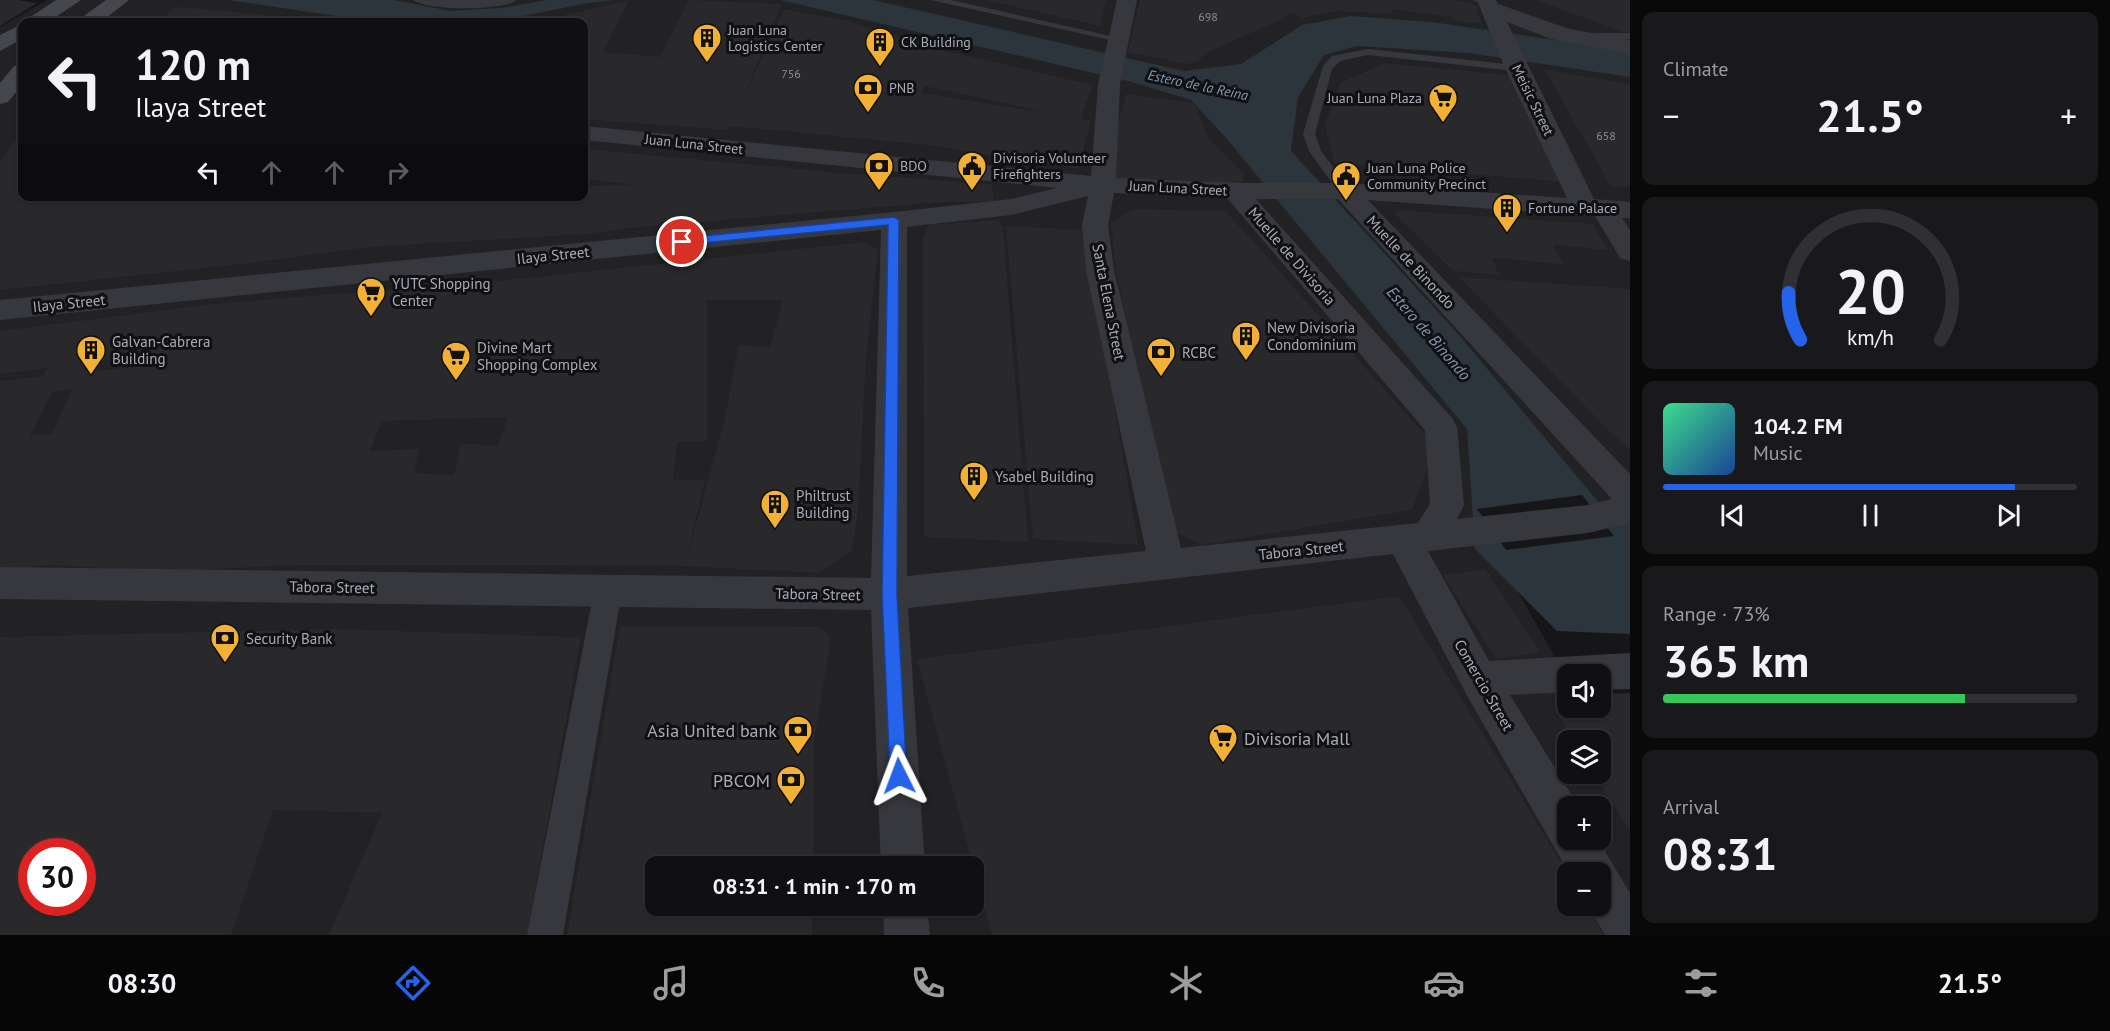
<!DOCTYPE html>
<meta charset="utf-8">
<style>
:root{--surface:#101012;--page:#19191b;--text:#f1f3f6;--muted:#9c9d9f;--line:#303032;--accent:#2563eb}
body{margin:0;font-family:"PT Sans",sans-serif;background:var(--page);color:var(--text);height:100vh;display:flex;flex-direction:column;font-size:22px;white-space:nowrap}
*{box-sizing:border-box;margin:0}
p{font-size:20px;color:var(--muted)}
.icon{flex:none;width:33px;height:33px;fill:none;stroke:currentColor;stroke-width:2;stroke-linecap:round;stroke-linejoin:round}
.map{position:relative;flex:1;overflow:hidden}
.panel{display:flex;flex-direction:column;gap:12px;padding:12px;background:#09090a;width:480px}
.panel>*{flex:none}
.top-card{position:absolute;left:18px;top:18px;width:570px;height:183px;border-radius:12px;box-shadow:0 2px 4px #0004,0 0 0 2px var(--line);background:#101012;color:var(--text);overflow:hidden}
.tools{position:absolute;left:1557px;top:664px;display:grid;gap:12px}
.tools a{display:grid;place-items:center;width:54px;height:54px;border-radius:12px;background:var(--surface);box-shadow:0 2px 4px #0004,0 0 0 2px var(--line);font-size:30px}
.speed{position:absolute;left:18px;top:838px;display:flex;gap:12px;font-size:30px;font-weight:700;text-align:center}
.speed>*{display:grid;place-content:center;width:78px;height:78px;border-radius:50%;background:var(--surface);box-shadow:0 2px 4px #0004,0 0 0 2px var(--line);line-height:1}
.speed .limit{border:9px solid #d22;background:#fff;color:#111}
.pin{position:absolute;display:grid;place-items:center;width:51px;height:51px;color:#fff;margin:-26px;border:3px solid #fff;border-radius:50%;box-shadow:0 2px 6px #0007}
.me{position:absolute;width:66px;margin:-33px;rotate:357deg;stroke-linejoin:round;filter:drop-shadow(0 0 4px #0008)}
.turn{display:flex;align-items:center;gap:21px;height:126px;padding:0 18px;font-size:27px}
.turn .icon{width:78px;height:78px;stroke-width:2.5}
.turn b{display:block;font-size:42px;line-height:51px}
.lanes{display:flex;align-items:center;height:57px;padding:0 18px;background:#0003;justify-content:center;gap:30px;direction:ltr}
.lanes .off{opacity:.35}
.big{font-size:45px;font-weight:800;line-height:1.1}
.panel .card{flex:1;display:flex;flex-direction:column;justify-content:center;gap:9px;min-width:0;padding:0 21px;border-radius:12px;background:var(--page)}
.panel .dial{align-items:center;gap:0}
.dial svg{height:156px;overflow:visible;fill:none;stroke:var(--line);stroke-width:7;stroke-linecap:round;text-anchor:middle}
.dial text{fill:var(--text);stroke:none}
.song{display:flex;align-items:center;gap:18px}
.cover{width:72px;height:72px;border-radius:9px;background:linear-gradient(135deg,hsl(150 70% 55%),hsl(220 70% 35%))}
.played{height:6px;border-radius:3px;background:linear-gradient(90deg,var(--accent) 85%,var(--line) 85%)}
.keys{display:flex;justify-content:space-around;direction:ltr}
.heat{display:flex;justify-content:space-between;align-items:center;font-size:33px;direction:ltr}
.charge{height:9px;border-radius:4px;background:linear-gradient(90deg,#34c759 73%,var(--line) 0)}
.trip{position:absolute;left:645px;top:856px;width:339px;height:60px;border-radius:12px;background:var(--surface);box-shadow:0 2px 4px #0004,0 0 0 2px var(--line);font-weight:800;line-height:60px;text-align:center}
.tabs{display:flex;height:96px;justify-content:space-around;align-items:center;background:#060607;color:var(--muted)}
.tabs .icon{width:42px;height:42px}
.tabs .on{color:var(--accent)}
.tabs b{font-size:27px;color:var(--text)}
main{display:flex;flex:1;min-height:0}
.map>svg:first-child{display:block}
.built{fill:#222225;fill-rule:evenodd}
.water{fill:#2c353c}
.pier{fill:#161618}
.building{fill:#29292c;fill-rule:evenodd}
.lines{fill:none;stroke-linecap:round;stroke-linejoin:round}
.service{fill:#37383d;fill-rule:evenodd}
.pedestrian{fill:#37383d;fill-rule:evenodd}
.minor{fill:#37383d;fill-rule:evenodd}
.secondary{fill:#45474d;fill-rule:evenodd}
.route{fill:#2563eb;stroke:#184099;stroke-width:1.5}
.labels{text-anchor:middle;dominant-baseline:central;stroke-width:6;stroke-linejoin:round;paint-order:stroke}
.number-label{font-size:12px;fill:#888b94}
.far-poi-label{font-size:14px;fill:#a8adb8;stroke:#111113;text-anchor:start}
.far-water-label{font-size:14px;font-style:italic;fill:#7f9bb3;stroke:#111113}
.far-street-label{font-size:14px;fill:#a8adb8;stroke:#111113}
.street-label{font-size:15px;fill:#a8adb8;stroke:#111113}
.poi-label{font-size:15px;fill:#a8adb8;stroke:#111113;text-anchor:start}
.water-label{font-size:16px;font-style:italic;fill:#7f9bb3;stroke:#111113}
.near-poi-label{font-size:18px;fill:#a8adb8;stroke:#111113;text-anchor:end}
</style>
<main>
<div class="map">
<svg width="1630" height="935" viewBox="0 0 1630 935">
<rect width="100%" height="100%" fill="#161618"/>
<path class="built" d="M 47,0 L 1630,0 L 1630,508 L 1491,545 L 1567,678 L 1568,708 L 1585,708 L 1630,786 L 1630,935 L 0,935 L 0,27 ZM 22,22 L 584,22 L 584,196 L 22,196 ZM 1568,741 L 1600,741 L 1600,774 L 1568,774 ZM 1568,807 L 1600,807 L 1600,840 L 1568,840 ZM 32,852 L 82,852 L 82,903 L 32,903 ZM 656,867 L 974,867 L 974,906 L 656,906 ZM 1568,873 L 1600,873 L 1600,906 L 1568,906 Z"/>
<g class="water">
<polygon points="228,0 394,0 451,11 502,8 547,0 614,0 582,4 495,22 377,22"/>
<polygon points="780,0 873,0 1184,71 1241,64 1302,25 1351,16 1432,22 1630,51 1630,77 1468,53 1357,46 1324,55 1298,97 1291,151 1459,335 1615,522 1630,522 1630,634 1557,631 1475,549 1467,429 1226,138 1191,100 1132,82"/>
</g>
<polygon class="pier" points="1582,495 1614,536 1506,550 1477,509"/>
<g class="building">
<polygon points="0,0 18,0 37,3 0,26"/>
<path d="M 629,0 L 603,52 L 660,57 L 689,0 L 782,4 L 741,103 L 784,9 L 848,21 L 939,49 L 1092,85 L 1081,119 L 1091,121 L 1078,169 L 928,145 L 730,126 L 728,130 L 584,119 L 584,22 L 554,22 L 557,17 ZM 925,86 L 1054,114 L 922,93 Z"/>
<polygon points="986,0 1106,0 1100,26"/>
<polygon points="1140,0 1454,0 1476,5 1482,24 1454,21 1452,17 1390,9 1393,14 1337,11 1303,18 1291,12 1280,20 1206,53 1197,62 1187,64 1128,52"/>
<polygon points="1535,0 1630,0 1630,34"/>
<polygon points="176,7 228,11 325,22 158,22"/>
<polygon points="1385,63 1518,76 1566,182 1334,163 1325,125 1340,83"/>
<polygon points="1544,69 1630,84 1630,187 1611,186"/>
<polygon points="1126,94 1194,103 1209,139 1246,176 1242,177 1244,180 1241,183 1109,179 1115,135"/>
<path d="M 22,130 L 22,196 L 584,196 L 584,149 L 841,173 L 991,184 L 994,201 L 942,202 L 795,214 L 630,228 L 587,234 L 369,247 L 242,264 L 0,290 L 0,162 ZM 588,179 L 632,185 L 587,186 Z"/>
<polygon points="1132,209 1226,211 1435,446 1412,510 1202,545 1170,529 1116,270 1111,223"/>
<polygon points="1398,210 1593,224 1608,250 1553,245 1563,264 1492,258 1499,275 1453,271 1395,214"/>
<polygon points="998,220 1003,228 1028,542 924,537 923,237 928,225"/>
<polygon points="1006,226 1085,230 1138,545 1033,539"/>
<path d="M 864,242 L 878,249 L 866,358 L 858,509 L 852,551 L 818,573 L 685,566 L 551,565 L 297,565 L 166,571 L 49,565 L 0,569 L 0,381 L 43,376 L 48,368 L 0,374 L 0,331 L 214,304 L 332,294 L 434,288 ZM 707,300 L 783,300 L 770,347 L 739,345 L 725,418 L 687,558 L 705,480 L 673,480 L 677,442 L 707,441 ZM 148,355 L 142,366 L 98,371 L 102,361 ZM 72,389 L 53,433 L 30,436 L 52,392 ZM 508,417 L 498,445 L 461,444 L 454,475 L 414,473 L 419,449 L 370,451 L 382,421 Z"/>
<polygon points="1459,277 1630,289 1630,448 1613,435"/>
<polygon points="1485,569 1540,652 1496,659 1443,575"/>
<polygon points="1399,596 1568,874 1568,906 1587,906 1604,935 992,935 917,659"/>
<polygon points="620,626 817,627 826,632 831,639 814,742 814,867 656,867 656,906 813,906 812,935 567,935"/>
<path d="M 334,629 L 581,637 L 527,935 L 329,935 L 382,813 L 273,810 L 231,935 L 0,935 L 0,637 ZM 32,852 L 82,852 L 82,903 L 32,903 Z"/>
<polygon points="1630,693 1630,831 1594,774 1600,774 1600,741 1573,741 1556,710 1556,701 1564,695 1568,695 1568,708 1600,708 1600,694"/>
</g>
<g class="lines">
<g class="service">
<path d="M 413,0 L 517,0 C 502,11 427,11 413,0 Z"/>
<polygon points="931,0 951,0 1124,39 1119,42"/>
<polygon points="1472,0 1487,0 1569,29 1560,31"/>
<polygon points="1630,33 1630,39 1595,39 1590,36 1595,33"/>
<polygon points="1368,49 1516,65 1522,68 1516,71 1368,55 1340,61 1332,69 1315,134 1321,151 1351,191 1345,195 1340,194 1309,151 1303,134 1323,66 1332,56"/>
</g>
<polygon class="pedestrian" points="608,579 618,582 622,591 563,935 527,935 594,591 598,582"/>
<g class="minor">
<path d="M 1117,0 L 1137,0 L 1120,84 L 1116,178 L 1243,183 L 1345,183 L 1567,198 L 1505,68 L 1478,3 L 1480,0 L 1496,0 L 1499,6 L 1564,28 L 1630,40 L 1630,54 L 1551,39 L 1507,22 L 1594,199 L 1630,202 L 1630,218 L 1622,218 L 1630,230 L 1630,261 L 1620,258 L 1595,216 L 1368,200 L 1630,474 L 1630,523 L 1588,533 L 1428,551 L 1489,661 L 1630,653 L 1630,689 L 1600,690 L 1600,675 L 1568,675 L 1568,692 L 1510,695 L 1579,807 L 1568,807 L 1568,840 L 1598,840 L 1630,893 L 1630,935 L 1605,935 L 1588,906 L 1600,906 L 1600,873 L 1569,873 L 1465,692 L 1393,554 L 908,608 L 925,867 L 881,867 L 871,610 L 0,599 L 0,567 L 871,578 L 881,230 L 0,320 L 0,300 L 894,212 L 1011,199 L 1057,188 L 584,140 L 584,126 L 1091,176 L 1098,84 ZM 1114,193 L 1227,198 L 1425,430 L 1430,504 L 1418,523 L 1181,548 L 1114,270 L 1108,225 ZM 1088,196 L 1082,225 L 1086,270 L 1146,551 L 907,576 L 907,227 L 1011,215 ZM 1256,199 L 1338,199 L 1612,499 L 1588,505 L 1457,519 L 1464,505 L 1457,427 L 1452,418 Z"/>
<polygon points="883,906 927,906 930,935 884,935"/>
</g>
<g class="secondary">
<polygon points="56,0 81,0 48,22 23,22"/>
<polygon points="106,0 129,0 101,22 78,22 81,18"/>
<polygon points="22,24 22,39 0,51 0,35"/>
<polygon points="22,64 22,85 8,102 0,104 0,83 14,66"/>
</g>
</g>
<polygon class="route" points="894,217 899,220 897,594 907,776 905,782 899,784 893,782 890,776 882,594 888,225 682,245 676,242 682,238"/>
<defs>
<g id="building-pin" transform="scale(1.5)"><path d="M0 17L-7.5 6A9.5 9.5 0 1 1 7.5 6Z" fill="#f2b134" stroke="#111113"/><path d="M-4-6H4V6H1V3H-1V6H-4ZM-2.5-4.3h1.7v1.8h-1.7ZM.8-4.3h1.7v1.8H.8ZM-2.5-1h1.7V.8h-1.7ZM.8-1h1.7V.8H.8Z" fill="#111"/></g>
<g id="bank-pin" transform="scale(1.5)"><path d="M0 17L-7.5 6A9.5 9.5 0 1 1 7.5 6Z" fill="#f2b134" stroke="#111113"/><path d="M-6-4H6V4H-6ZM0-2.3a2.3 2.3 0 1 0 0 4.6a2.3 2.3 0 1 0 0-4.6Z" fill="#111"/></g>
<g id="supermarket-pin" transform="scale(1.5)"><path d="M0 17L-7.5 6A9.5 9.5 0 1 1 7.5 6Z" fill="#f2b134" stroke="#111113"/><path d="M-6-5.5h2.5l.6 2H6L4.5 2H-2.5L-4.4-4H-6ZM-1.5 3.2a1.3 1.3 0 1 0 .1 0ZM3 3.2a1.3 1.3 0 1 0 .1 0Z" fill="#111"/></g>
<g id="civic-pin" transform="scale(1.5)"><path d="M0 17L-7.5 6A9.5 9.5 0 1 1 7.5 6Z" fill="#f2b134" stroke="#111113"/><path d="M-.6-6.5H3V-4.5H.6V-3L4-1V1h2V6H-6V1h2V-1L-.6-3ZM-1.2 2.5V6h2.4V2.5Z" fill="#111"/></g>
</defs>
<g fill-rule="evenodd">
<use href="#building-pin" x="707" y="38"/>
<use href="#building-pin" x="880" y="42"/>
<use href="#bank-pin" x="868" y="88"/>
<use href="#supermarket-pin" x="1443" y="98"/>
<use href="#bank-pin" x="879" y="166"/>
<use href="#civic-pin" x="972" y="166"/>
<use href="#civic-pin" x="1346" y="176"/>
<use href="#building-pin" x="1507" y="208"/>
<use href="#supermarket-pin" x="371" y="292"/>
<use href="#building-pin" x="1246" y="336"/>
<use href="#building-pin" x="91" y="350"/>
<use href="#bank-pin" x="1161" y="352"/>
<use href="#supermarket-pin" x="456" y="356"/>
<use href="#building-pin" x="974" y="476"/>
<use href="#building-pin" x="775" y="504"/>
<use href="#bank-pin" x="225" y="638"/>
<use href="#bank-pin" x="798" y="730"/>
<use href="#supermarket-pin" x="1223" y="738"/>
<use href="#bank-pin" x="791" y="780"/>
</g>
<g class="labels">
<g class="number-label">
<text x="1208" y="16">698</text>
<text x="791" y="73">756</text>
<text x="1606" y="135">658</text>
</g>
<g class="far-poi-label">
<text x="728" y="30">Juan Luna<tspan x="728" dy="16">Logistics Center</tspan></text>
<text x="901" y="42">CK Building</text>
<text x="889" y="88">PNB</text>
<text x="1422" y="98" text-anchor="end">Juan Luna Plaza</text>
<text x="993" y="158">Divisoria Volunteer<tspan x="993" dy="16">Firefighters</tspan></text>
<text x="900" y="166">BDO</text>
<text x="1367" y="168">Juan Luna Police<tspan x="1367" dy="16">Community Precinct</tspan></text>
<text x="1528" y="208">Fortune Palace</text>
</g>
<g class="far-water-label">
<text transform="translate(1198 85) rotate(12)">Estero de la Reina</text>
</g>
<g class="far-street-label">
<text transform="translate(1533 100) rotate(64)">Meisic Street</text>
<text transform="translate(694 144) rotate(6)">Juan Luna Street</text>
<text transform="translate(1178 188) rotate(3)">Juan Luna Street</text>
</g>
<g class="street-label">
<text transform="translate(553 255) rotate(-6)">Ilaya Street</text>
<text transform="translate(1292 256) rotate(49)">Muelle de Divisoria</text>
<text transform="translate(1411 262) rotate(47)">Muelle de Binondo</text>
<text transform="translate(1109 302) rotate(79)">Santa Elena Street</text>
<text transform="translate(69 303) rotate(-6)">Ilaya Street</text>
<text transform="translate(1301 550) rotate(-6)">Tabora Street</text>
<text transform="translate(332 587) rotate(1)">Tabora Street</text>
<text transform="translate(818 594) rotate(1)">Tabora Street</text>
<text transform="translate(1484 685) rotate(60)">Comercio Street</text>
</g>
<g class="poi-label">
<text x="392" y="283">YUTC Shopping<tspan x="392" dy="17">Center</tspan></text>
<text x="1267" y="327">New Divisoria<tspan x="1267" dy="17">Condominium</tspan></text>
<text x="112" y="341">Galvan-Cabrera<tspan x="112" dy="17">Building</tspan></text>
<text x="477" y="347">Divine Mart<tspan x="477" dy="17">Shopping Complex</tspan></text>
<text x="1182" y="352">RCBC</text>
<text x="995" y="476">Ysabel Building</text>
<text x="796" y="495">Philtrust<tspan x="796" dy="17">Building</tspan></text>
<text x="246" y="638">Security Bank</text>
</g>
<g class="water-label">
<text transform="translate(1429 333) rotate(49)">Estero de Binondo</text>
</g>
<g class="near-poi-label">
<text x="777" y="730">Asia United bank</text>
<text x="1244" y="738" text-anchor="start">Divisoria Mall</text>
<text x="770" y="780">PBCOM</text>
</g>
</g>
</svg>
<div class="tools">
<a><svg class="icon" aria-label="sound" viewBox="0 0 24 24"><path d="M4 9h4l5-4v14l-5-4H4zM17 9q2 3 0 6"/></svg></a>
<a><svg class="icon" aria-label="layers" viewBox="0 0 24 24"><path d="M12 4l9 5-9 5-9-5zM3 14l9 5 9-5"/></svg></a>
<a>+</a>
<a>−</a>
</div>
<div class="speed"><div class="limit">30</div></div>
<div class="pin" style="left:682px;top:242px;background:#d93025"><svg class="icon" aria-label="arrive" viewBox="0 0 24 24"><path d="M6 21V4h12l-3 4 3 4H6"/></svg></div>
<svg class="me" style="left:899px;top:776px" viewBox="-20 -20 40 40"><path d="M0-17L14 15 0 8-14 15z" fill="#2563eb" stroke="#fff" stroke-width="4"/></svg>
<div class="trip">08:31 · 1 min · 170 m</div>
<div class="top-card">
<div class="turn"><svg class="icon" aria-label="left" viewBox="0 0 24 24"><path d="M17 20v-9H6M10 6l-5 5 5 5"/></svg><div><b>120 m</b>Ilaya Street</div></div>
<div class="lanes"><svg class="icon" aria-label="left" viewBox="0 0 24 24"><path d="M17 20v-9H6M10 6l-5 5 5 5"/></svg><svg class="icon off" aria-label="ahead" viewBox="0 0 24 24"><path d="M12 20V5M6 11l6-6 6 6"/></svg><svg class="icon off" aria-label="ahead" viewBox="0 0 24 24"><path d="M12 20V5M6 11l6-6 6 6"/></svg><svg class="icon off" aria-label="right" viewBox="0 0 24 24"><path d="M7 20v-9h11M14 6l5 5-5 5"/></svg></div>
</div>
</div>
<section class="panel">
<div class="card"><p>Climate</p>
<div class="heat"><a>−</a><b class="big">21.5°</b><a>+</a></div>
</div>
<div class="card dial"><svg viewBox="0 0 100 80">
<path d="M14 69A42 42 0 1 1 86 69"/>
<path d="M14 69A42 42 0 0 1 8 45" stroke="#2563eb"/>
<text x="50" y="56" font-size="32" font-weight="700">20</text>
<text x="50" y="72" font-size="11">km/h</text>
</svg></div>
<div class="card">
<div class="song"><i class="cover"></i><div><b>104.2 FM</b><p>Music</p></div></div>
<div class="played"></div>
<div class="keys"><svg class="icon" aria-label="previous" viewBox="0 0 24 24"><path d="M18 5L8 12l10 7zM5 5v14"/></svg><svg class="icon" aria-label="pause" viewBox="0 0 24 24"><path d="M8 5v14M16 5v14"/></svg><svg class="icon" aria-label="next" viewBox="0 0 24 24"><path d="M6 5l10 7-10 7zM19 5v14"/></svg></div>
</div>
<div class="card"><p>Range · 73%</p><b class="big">365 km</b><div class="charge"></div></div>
<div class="card"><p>Arrival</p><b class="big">08:31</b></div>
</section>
</main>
<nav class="tabs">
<b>08:30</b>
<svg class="icon on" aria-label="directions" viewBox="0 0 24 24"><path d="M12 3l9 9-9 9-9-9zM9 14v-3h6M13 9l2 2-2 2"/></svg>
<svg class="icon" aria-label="music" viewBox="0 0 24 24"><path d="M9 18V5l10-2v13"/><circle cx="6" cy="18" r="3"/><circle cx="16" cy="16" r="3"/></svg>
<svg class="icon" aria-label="phone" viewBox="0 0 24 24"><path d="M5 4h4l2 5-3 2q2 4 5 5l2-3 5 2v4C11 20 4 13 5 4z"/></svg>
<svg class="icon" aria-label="climate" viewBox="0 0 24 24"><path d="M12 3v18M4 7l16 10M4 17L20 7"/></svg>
<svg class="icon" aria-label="car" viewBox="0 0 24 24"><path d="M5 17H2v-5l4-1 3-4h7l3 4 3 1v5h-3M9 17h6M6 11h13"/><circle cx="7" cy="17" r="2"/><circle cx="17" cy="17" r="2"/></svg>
<svg class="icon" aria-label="filters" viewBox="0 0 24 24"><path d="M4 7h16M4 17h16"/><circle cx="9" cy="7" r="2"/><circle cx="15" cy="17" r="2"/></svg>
<b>21.5°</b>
</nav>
